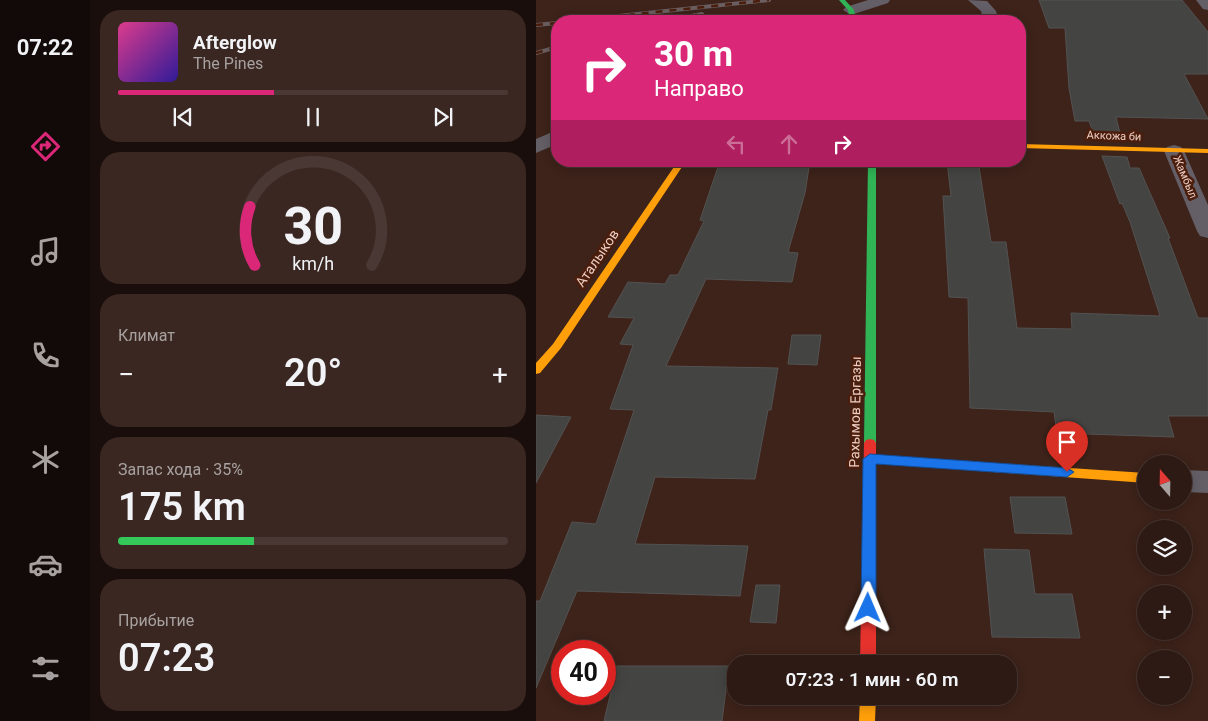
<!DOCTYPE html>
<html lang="ru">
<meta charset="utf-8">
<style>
:root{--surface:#2e1a14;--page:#3a2722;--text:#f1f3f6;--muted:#a7a1a0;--line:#493834;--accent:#db2777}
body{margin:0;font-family:Roboto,sans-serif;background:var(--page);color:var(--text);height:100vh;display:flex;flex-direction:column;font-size:19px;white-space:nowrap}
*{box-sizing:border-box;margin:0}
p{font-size:16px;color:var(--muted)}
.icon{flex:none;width:28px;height:28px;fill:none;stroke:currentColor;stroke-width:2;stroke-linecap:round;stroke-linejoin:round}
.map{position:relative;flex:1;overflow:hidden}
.panel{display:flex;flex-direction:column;gap:10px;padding:10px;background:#190e0b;width:446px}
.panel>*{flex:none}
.banner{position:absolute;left:15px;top:15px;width:475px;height:152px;border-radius:20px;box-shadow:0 2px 12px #0003,0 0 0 1px var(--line);background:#db2777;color:#fff;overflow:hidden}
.needle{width:32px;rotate:340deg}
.fabs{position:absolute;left:601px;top:455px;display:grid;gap:10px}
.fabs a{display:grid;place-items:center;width:55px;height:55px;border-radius:50%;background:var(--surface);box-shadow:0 2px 12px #0003,0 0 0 1px var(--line);font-size:25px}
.speed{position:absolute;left:15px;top:640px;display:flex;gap:10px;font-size:25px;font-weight:700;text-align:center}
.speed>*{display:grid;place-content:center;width:65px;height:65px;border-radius:50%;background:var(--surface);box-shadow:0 2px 12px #0003,0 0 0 1px var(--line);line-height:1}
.speed .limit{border:8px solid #d22;background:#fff;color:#111}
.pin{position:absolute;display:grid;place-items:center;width:42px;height:42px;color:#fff;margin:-51px -21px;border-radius:50% 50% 50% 0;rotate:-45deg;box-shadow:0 0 5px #0007}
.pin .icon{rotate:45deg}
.me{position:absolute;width:55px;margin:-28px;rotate:1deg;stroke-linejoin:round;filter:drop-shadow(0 0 4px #0008)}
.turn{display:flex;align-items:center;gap:18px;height:105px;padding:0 20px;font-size:22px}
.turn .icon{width:65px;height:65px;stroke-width:2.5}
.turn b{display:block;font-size:35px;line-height:42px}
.lanes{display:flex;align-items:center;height:48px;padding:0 20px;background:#0003;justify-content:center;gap:25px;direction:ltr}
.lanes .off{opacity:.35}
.big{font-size:38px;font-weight:600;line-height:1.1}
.panel .card{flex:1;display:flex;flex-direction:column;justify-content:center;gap:8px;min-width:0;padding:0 18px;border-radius:20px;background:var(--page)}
.panel .dial{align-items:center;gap:0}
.dial svg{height:130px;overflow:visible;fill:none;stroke:var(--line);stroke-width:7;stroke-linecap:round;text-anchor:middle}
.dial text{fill:var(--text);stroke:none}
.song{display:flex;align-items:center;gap:15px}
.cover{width:60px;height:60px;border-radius:8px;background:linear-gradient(135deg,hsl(330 70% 55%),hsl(250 70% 35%))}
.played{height:5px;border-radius:2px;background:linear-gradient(90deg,var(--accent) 40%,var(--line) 40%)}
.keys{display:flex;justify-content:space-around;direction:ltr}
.heat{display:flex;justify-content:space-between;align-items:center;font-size:28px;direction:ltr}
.charge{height:8px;border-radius:4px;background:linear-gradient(90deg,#34c759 35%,var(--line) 0)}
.trip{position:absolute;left:191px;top:655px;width:290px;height:50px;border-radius:20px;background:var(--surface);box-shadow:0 2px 12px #0003,0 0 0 1px var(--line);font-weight:600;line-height:50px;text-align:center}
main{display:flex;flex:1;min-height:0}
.menu{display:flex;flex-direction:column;width:90px;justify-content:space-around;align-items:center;background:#120a08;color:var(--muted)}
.menu .icon{width:35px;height:35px}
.menu .selected{color:var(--accent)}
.menu b{font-size:22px;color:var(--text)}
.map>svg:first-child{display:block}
.building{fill:#444442;stroke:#535252}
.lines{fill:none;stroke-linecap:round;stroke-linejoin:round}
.street{fill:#645e67;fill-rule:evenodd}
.fast{fill:#30b455;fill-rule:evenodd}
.slow{fill:#ff9f0a;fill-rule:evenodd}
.jam{fill:#e5322d;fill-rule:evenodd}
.rail-casing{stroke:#6a5e60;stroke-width:4}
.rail{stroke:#4b1d0c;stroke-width:2.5;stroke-dasharray:7;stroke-linecap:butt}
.route{fill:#1a73e8;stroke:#114b97}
.labels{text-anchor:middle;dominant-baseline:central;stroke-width:5;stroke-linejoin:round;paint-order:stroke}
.far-street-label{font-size:11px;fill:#edcec4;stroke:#4b1d0c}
.street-label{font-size:14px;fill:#edcec4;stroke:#4b1d0c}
</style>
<main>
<nav class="menu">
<b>07:22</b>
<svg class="icon selected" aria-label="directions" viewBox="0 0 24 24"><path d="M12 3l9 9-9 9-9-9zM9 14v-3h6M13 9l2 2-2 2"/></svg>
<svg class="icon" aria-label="music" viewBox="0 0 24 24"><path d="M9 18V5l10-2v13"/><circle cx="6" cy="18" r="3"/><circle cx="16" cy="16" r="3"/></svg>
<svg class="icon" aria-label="phone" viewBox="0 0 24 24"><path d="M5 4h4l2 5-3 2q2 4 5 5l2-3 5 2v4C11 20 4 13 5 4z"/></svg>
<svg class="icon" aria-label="climate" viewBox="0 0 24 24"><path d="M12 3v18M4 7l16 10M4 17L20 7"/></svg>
<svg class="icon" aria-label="car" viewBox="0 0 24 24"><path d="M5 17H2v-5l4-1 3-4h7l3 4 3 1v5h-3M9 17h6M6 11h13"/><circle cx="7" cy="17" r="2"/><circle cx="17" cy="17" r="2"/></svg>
<svg class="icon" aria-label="filters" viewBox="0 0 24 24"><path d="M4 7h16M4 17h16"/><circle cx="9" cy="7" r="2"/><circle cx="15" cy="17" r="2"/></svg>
</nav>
<section class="panel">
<div class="card">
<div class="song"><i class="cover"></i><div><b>Afterglow</b><p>The Pines</p></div></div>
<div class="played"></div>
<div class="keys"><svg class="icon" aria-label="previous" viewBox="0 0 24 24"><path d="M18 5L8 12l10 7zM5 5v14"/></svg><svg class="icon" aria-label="pause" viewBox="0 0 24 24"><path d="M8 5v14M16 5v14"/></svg><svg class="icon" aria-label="next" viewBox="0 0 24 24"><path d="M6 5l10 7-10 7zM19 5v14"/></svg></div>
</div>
<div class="card dial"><svg viewBox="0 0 100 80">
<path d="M14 69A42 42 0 1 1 86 69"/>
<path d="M14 69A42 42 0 0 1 11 33" stroke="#db2777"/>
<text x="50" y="56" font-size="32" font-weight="700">30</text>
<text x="50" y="72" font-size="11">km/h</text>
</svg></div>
<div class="card"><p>Климат</p>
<div class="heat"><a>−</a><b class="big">20°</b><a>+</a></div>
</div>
<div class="card"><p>Запас хода · 35%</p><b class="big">175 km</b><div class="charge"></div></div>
<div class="card"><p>Прибытие</p><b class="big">07:23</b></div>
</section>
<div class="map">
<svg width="672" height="721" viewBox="0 0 672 721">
<rect width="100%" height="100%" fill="#3d231a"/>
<g class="building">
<polygon points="503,0 646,0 672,32 672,74 648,74 672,119 580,117 586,141 560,140 553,121 539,121 533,88 529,28 513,28"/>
<polygon points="566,156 591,157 594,168 603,168 634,238 632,238 662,318 672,318 672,416 632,416 638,437 521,433 518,412 434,408 432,298 413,297 407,196 415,196 411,161 442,161 455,242 470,242 481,328 536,329 535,313 624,316 594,222 586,203 584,204"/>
<polygon points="184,161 274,161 269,193 252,252 262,253 256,282 170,279 130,366 242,368 235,410 232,410 219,479 119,477 99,544 212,546 204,596 41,591 0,688 0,601 4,601 36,522 60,524 98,410 74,409 97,345 84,344 98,318 72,317 92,282 129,284 134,275 142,275 168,221 164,220"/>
<polygon points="256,335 285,335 281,365 252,364"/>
<polygon points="0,415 35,417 0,483"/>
<polygon points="474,497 529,497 536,534 479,533"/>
<polygon points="448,549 493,550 499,594 536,594 544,638 456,637"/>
<polygon points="220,585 244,585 240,623 214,622"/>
<polygon points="81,666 193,666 186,721 68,721"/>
</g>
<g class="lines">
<g class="street">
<polygon points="332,0 354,0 352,3 315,15 307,10 310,7"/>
<polygon points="432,0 451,1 460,11 463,21 447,21 445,11"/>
<polygon points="660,0 672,0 672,10 667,9"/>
<polygon points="21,130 21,144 0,153 0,139"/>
<polygon points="638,145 645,147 648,151 672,205 672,238 664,236 661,231 628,151 631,147"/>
<polygon points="648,470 672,471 672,493 648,492"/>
</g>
<g class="fast">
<polygon points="303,0 309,0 318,10 320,21 314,21 312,10"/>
<polygon points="332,161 340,161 340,443 338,446 330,446 328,443"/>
</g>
<g class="slow">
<polygon points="484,144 672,149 672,153 484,148"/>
<polygon points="142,161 150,161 25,348 4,373 0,374 0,363 17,344"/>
<polygon points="334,455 610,473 610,483 334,463 330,462 328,459 330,456"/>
<polygon points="324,696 340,696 339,721 323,721"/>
</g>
<polygon class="jam" points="334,439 338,440 340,443 340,664 324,664 328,443 330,440"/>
<g class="rail-casing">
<g id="rail">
<polyline points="36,21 233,0"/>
<polyline points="127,21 166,14"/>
<polyline points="0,25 21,23"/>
<polyline points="0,53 21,47"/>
</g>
</g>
<use href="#rail" class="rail"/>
</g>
<polygon class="route" points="334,454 531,468 538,472 531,477 340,464 340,608 338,612 332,614 327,612 325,608 327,459"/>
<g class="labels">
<g class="far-street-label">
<text transform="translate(578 136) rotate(2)">Аккожа би</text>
<text transform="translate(649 177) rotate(67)">Жамбыл</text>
</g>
<g class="street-label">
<text transform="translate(61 258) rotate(-56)">Аталыков</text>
<text transform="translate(319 412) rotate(-89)">Рахымов Ергазы</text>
</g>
</g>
</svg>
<div class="fabs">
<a><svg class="needle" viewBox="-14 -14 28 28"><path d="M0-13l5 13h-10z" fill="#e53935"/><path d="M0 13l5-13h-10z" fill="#a7a1a0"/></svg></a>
<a><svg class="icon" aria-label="layers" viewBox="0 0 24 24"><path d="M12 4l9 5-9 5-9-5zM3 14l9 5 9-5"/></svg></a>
<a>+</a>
<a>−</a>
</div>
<div class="speed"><div class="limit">40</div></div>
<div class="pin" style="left:531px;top:472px;background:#d93025"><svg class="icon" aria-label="arrive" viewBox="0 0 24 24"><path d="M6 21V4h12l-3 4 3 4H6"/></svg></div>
<svg class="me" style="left:332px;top:608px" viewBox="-20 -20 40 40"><path d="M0-17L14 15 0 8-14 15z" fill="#1a73e8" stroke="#fff" stroke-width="4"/></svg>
<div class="trip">07:23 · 1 мин · 60 m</div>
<div class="banner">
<div class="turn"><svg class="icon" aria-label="right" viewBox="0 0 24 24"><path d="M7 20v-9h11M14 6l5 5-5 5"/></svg><div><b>30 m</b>Направо</div></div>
<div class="lanes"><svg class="icon off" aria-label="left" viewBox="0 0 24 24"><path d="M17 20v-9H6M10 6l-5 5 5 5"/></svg><svg class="icon off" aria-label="ahead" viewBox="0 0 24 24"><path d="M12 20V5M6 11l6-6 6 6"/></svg><svg class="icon" aria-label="right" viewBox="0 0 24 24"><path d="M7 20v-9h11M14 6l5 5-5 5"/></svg></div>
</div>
</div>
</main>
